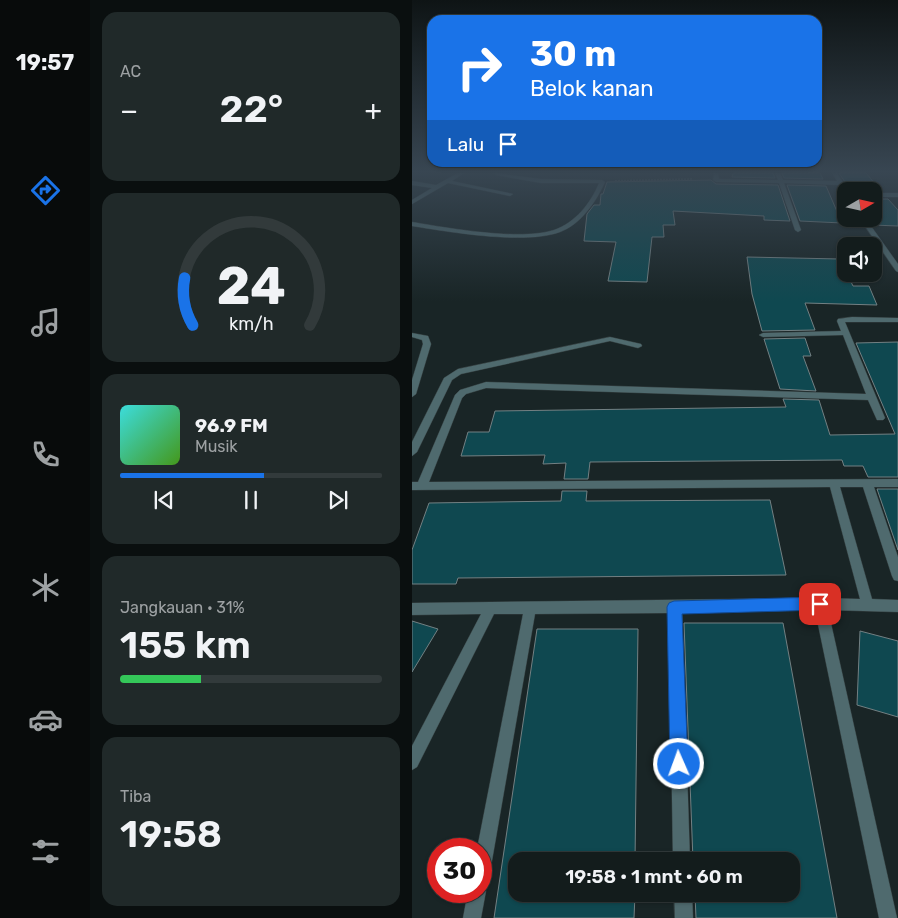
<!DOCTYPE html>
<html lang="id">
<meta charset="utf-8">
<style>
:root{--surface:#131c1c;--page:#202929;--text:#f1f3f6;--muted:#9da1a3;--line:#323a3b;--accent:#1a73e8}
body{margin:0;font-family:Rubik,sans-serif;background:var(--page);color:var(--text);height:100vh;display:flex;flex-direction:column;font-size:19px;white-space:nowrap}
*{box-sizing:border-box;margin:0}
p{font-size:16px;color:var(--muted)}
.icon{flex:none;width:28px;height:28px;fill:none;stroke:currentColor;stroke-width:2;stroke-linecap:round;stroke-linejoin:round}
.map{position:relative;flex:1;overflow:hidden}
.drawer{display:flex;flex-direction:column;gap:12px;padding:12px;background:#0a0f0f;width:322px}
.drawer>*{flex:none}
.top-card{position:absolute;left:15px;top:15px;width:395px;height:152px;border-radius:15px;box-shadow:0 1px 4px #0004,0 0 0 1px var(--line);background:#1a73e8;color:#fff;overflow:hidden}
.needle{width:32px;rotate:81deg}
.fabs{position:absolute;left:425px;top:182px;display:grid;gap:10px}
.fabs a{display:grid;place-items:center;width:45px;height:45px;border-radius:10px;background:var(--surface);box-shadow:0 1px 4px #0004,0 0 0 1px var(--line);font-size:25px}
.speed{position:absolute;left:15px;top:838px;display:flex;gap:10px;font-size:25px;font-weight:700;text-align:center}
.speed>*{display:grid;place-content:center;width:65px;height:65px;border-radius:50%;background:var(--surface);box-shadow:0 1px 4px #0004,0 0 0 1px var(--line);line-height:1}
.speed .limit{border:8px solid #d22;background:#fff;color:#111}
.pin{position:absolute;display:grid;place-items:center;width:42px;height:42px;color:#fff;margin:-21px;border-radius:10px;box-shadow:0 2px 8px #0006}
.me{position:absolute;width:55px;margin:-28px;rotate:358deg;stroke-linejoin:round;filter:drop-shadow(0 0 4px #0008)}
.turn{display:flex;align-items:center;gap:18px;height:105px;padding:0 20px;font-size:22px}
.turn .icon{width:65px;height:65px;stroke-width:2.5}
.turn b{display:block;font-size:35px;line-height:42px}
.then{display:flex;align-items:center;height:48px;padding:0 20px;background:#0003;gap:10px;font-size:19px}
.big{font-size:38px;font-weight:600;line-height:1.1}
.drawer .card{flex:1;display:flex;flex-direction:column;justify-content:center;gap:8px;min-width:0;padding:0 18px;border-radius:15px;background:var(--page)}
.drawer .dial{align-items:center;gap:0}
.dial svg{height:130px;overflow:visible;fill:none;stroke:var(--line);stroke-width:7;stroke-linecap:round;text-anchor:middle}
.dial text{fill:var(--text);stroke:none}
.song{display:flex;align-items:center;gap:15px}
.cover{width:60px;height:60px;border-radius:8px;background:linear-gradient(135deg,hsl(180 70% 55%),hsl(100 70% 35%))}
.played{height:5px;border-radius:2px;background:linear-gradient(90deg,var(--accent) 55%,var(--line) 55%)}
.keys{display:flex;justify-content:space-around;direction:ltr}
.heat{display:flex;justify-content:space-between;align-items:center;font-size:28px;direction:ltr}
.charge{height:8px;border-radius:4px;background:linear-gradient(90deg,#34c759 31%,var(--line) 0)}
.trip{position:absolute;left:96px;top:852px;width:292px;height:50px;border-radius:15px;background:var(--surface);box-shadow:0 1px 4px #0004,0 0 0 1px var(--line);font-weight:600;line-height:50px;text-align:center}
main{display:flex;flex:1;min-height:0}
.dock{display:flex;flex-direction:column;width:90px;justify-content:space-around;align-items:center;background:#080b0b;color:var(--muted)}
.dock .icon{width:35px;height:35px}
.dock .current{color:var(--accent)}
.dock b{font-size:22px;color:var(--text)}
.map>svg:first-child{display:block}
.building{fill:#0f4850;stroke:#738083}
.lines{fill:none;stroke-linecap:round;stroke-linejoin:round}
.lane-casing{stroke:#364142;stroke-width:1}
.street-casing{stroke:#364142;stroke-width:1}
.path{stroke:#566061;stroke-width:2;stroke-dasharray:2 1;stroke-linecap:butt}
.lane{fill:#4f6a6e;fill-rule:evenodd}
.street{fill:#4f6a6e;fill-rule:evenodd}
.route{fill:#1a73e8;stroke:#114b97}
</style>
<main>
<nav class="dock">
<b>19:57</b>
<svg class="icon current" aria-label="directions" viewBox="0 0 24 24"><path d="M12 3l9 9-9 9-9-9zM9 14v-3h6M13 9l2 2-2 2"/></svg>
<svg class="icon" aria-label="music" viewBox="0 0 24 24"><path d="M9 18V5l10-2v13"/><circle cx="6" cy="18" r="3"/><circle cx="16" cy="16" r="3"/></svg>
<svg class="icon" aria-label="phone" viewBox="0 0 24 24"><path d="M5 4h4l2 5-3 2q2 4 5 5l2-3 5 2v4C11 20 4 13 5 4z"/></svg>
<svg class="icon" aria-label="climate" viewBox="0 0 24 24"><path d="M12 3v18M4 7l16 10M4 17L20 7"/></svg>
<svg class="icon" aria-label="car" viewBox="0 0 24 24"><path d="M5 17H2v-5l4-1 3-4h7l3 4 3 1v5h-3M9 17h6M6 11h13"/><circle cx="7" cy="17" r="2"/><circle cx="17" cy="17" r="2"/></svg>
<svg class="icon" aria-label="filters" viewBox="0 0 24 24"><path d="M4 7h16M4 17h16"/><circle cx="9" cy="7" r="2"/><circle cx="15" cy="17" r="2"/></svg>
</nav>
<section class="drawer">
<div class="card"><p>AC</p>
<div class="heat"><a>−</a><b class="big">22°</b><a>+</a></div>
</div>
<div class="card dial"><svg viewBox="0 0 100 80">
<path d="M14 69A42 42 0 1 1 86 69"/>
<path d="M14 69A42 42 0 0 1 9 40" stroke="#1a73e8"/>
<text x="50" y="56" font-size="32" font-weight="700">24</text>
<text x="50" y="72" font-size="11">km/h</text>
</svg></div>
<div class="card">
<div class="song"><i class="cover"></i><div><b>96.9 FM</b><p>Musik</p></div></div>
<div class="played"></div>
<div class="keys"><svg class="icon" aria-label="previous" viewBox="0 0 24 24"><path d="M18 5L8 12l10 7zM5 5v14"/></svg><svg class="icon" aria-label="pause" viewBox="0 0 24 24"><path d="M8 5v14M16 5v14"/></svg><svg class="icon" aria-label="next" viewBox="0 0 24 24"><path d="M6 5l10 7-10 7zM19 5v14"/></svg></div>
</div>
<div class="card"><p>Jangkauan · 31%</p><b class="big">155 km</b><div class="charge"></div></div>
<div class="card"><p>Tiba</p><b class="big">19:58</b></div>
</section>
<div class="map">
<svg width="486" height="918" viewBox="0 0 486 918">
<rect width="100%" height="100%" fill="#192526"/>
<g class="building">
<polygon points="321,173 361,173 363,178 320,177"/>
<polygon points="370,173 408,173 411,179 372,178"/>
<polygon points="427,173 454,173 469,191 439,191"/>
<polygon points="299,180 304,184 366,185 378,221 352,220 352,216 261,211 263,225 251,225 252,237 240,237 235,282 196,281 204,242 172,241 175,214 182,205 188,205 189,194 191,194 195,182"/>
<polygon points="375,185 414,186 430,223 388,221"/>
<polygon points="461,199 476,199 486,210 486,226 460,225 456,219 461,219"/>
<polygon points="335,257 428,259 441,286 457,286 465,305 393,303 403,330 350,331 340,294"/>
<polygon points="393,338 399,356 391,356 404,391 368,389 352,339"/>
<polygon points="486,342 486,477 456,477 451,466 432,466 430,460 178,462 176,479 152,479 154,463 131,464 133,455 49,456 56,432 77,432 83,411 374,407 371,399 407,400 418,435 483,434 444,343"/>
<polygon points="465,489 486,489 486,550"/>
<polygon points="150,491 175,491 174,501 358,500 374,575 46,578 44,584 0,584 0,550 17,503 149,501"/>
<polygon points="0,621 26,629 0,672"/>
<polygon points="272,623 371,623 425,918 284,918 283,894 380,894 380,861 281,861"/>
<polygon points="125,629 226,629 223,861 105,861 105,894 223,894 222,918 82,918"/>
<polygon points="448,631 486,641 486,717 445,705"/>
</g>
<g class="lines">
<g class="lane-casing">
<polygon id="lane" points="198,337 229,344 230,346 226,348 198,341 49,374 40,380 5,452 0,456 0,442 32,378 46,369"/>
</g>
<g class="street-casing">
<g id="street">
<polygon points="46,173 52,173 40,181 101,194 98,196 36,183 0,204 0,200 20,188 0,185 0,181 24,185"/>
<path d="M 82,173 L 129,179 L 190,180 L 193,182 C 184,202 169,224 148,232 C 113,245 38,232 0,226 L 0,222 C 36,228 108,241 142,230 C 163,223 179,203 187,183 L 129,183 L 84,175 Z"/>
<polygon points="302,173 306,173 307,179 366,180 363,173 368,173 371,180 425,181 420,173 425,173 436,191 434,191 434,195 432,194 427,185 372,183 389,230 386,232 383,230 367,183 304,182 301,180"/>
<rect x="461" y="193" width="25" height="4"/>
<polygon points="448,219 454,219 486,264 486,272 484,271"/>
<polygon points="440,317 486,318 486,322 433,322 473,418 471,420 465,420 456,400 74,388 54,394 50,398 17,482 486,479 486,487 462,487 486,557 486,581 482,580 480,576 451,487 428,487 460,599 486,600 486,612 416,610 485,918 467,918 403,610 270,613 278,861 261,861 257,613 123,614 78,872 75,878 69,881 69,849 65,849 111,614 82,614 5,767 0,770 0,746 69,614 0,615 0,603 408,598 448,599 418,487 0,490 0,482 6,482 43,395 48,390 74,382 454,394 431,335 351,337 347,335 351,333 429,331 425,321 426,319"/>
<polygon points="0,333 16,336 19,344 4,394 0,397 0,380 11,344 10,340 0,337"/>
<polygon points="69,884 71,885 74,891 69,918 51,918 56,891 69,891"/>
<polygon points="262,894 280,894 281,918 263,918"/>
</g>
</g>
<polyline class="path" points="203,181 281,179"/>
<use href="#lane" class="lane"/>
<use href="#street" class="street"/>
</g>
<linearGradient id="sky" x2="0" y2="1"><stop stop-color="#0e1415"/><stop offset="0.57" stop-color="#384652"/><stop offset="1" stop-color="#384652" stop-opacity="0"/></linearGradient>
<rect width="486" height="301" fill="url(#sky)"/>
<polygon class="route" points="408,597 413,599 415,604 413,608 408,610 270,614 276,764 273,770 267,772 261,770 258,764 255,607 257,603 262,601"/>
</svg>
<div class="fabs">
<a><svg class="needle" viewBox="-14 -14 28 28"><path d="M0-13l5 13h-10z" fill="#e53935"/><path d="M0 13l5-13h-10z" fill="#9da1a3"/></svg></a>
<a><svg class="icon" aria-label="sound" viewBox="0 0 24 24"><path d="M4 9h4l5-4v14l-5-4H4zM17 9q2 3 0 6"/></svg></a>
</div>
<div class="speed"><div class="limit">30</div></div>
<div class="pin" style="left:408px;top:604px;background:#d93025"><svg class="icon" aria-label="arrive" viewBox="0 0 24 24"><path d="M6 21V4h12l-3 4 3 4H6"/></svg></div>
<svg class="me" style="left:267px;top:764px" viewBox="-20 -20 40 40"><circle r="17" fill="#1a73e8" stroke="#fff" stroke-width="3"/><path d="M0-11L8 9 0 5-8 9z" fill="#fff"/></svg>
<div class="trip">19:58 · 1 mnt · 60 m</div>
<div class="top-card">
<div class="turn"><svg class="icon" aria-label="right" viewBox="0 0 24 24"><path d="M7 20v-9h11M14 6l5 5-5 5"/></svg><div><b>30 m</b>Belok kanan</div></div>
<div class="then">Lalu<svg class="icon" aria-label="arrive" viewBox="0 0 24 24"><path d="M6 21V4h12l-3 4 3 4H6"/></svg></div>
</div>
</div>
</main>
